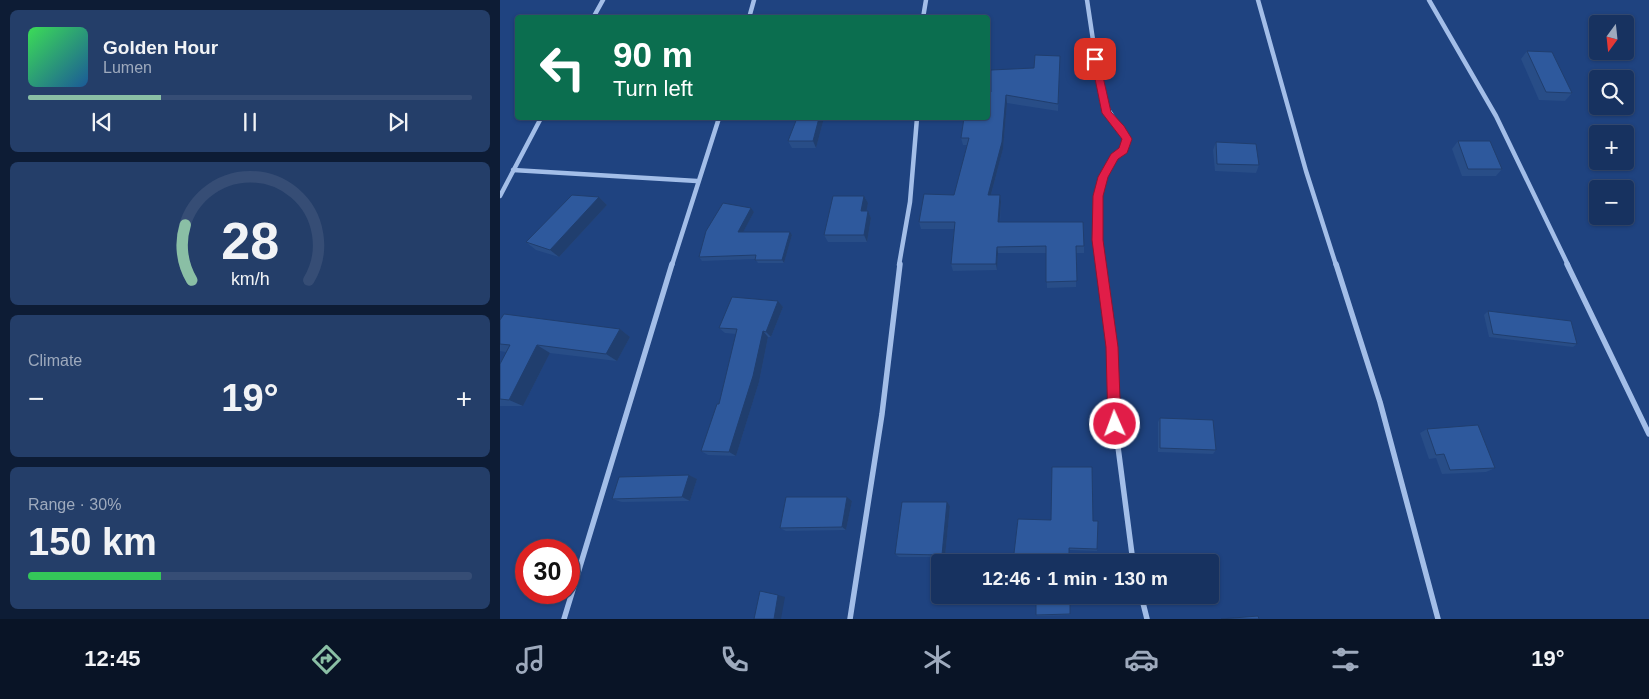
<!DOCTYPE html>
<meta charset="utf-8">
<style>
:root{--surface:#173260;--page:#243e69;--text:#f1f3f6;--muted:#9eaabd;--line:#364d75;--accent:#8abfa5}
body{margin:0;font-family:Helvetica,sans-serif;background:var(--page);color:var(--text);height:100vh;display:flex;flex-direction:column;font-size:19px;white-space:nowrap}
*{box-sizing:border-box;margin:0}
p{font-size:16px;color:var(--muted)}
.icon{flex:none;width:28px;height:28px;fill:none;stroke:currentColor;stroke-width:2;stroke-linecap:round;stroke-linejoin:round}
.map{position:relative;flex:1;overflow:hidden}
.side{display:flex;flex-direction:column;gap:10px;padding:10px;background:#0d1c35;width:500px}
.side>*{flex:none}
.guide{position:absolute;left:15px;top:15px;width:475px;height:105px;border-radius:5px;box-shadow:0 1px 4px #0004,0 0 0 1px var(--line);background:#0b6e4f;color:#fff;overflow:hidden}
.needle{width:32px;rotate:195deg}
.controls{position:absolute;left:1089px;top:15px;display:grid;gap:10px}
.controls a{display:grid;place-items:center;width:45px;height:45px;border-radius:5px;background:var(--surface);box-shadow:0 1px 4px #0004,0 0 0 1px var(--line);font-size:25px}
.speed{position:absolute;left:15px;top:539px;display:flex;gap:10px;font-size:25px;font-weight:700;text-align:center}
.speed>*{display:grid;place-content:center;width:65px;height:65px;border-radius:50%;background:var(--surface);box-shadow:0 1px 4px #0004,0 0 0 1px var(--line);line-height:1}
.speed .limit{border:8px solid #d22;background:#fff;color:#111}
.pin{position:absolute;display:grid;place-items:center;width:42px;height:42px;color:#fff;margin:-21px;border-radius:10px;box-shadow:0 2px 8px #0006}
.me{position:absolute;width:55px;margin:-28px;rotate:358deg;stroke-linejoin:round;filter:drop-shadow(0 0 4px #0008)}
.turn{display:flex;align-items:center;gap:18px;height:105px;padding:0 15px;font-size:22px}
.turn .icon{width:65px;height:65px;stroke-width:2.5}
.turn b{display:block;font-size:35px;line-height:42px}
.big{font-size:38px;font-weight:600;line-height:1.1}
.side .tile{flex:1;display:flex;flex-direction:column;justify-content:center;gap:8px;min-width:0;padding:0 18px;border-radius:8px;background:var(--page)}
.side .dial{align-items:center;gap:0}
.dial svg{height:130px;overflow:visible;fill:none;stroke:var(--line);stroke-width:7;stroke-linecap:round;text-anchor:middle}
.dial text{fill:var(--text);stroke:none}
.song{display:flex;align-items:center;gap:15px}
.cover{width:60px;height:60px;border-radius:8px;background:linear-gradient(135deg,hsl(130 70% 55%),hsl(210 70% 35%))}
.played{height:5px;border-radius:2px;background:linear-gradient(90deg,var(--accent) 30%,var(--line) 30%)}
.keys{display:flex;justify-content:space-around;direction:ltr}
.heat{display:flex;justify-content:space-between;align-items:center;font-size:28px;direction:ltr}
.charge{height:8px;border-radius:4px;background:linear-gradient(90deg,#34c759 30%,var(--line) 0)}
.trip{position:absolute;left:431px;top:554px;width:288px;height:50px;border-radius:5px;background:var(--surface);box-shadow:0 1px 4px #0004,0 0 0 1px var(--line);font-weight:600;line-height:50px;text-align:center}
.dock{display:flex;height:80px;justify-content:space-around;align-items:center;background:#091426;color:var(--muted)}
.dock .icon{width:35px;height:35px}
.dock .selected{color:var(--accent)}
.dock b{font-size:22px;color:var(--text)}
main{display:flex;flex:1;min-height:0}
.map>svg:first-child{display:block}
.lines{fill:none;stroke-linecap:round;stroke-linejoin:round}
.minor-far1{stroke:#a3bee8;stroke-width:4.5}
.minor{stroke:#a3bee8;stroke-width:5.5}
.wall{fill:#284d87}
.shaded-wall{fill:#203e6e}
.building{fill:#2e599d;stroke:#203e6e}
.route{fill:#e11d48;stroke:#92132f}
</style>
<main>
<section class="side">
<div class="tile">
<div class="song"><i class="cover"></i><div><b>Golden Hour</b><p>Lumen</p></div></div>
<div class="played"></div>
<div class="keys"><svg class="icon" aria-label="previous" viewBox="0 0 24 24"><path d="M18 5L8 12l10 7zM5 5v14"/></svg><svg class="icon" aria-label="pause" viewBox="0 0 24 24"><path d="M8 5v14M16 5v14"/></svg><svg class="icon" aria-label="next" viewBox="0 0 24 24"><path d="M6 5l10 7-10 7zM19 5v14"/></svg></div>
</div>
<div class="tile dial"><svg viewBox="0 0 100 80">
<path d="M14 69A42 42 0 1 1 86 69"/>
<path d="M14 69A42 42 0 0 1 10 35" stroke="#8abfa5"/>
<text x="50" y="56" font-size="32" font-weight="700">28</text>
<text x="50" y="72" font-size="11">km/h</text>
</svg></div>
<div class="tile"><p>Climate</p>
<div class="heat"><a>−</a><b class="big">19°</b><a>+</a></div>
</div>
<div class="tile"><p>Range · 30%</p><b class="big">150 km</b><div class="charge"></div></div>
</section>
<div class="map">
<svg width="1149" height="619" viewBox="0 0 1149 619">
<rect width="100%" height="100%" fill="#1f4380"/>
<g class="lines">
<g class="minor-far1">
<path d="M 587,0 L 602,100 L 627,139 C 622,154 609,162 603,177 C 592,205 597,237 600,265"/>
<polyline points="758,0 806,171 836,265"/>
<polyline points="929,0 996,116 1068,265"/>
<polyline points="93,18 103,0"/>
<polyline points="249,18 254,0"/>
<polyline points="423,18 426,0"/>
<polyline points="13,170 197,181"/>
<polyline points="0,196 41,118"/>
<polyline points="172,265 219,118"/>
<polyline points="399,265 410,202 417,118"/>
</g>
<g class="minor">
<polyline points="600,264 612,347 615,424 633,562"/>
<polyline points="836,264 880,402 938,619"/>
<polyline points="1067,264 1149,434"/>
<polyline points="641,595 647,619"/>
<polyline points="64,619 172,264"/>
<polyline points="350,619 382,414 400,264"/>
</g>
</g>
<g class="wall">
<polygon points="1027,51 1072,93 1065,101 1039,100 1021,59"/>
<polygon points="560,56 558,111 507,103 503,149 491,195 500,195 501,202 500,222 584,246 584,253 576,253 576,287 547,288 546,253 498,253 497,270 453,271 451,264 454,229 421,229 419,222 454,195 467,145 463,145 461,138 491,92"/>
<polygon points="324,118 316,148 292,148 288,141"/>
<polygon points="958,141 1002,169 996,176 962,176 952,149"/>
<polygon points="716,142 759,165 756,173 715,171 713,150"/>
<polygon points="364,196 368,203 366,211 368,211 371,218 367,242 328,242 324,235"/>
<polygon points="99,197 107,205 59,257 36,250 26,242"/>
<polygon points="251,208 254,212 243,232 290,232 292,235 284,263 258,263 255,259 202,261 199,257"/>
<polygon points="278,301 283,307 271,337 268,337 259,382 236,456 208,455 201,451 219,404 236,334 225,333 219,328"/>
<polygon points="988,311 1077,344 1073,347 989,337 984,315"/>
<polygon points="0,320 120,329 130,337 117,361 50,353 23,406 0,406 0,364 6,352 0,351"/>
<polygon points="660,418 716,450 713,454 658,452 658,422"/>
<polygon points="927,429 995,468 986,472 942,474 936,458 929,459 920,433"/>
<polygon points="189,475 197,479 190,501 122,502 112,499"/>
<polygon points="347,497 352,501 346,530 286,531 280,528"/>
<polygon points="447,502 450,506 445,557 399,557 395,554"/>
<polygon points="551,520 593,521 597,549 597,551 570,550"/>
<polygon points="570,595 570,615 537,616 536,615"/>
</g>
<g class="shaded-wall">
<polygon points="506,95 507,103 503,149 489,202 488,195"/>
<polygon points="319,118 324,118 316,148 313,141"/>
<polygon points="500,195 501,202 499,229 498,222"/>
<polygon points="364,196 368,203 365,218 361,211"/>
<polygon points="99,197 107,205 59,257 50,250"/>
<polygon points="251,208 254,212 241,236 238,232"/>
<polygon points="368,211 371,218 367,242 364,235"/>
<polygon points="290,232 292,235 284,263 282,260"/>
<polygon points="497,247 498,253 497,270 496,264"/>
<polygon points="278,301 283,307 271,337 266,332"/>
<polygon points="120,329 130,337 117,361 106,354"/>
<polygon points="263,331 268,337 259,382 236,456 229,452"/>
<polygon points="37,345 50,353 23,406 9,400"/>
<polygon points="189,475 197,479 190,501 182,497"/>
<polygon points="347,497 352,501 346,530 342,527"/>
<polygon points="447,502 450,506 445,557 442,555"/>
<polygon points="278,595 285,597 281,619 274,619"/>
</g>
<g class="building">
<polygon points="1027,51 1052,52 1072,93 1046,92"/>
<polygon points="535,55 560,56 558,104 506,95 502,142 488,195 500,195 498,222 583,222 584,246 576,246 577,281 546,282 546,246 497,247 496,264 451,264 455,222 419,222 424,194 454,195 469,138 461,138 464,118 488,118 488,92 491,92 491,70 534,68"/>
<polygon points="297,118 319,118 313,141 288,141"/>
<polygon points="958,141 990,141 1002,169 968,169"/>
<polygon points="716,142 756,144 759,165 717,164"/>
<polygon points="72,195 99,197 50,250 26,242"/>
<polygon points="333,196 364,196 361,211 368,211 364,235 324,235"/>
<polygon points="223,203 251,208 238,232 290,232 282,260 255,260 256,255 199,257 206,231"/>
<polygon points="232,297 278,301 266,332 263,331 253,376 229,452 201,451 217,404 219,404 237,329 219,328"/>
<polygon points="988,311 1071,321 1077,344 993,334"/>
<polygon points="4,314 120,329 106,354 37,345 9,400 0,399 0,364 10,345 0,344 0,320"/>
<polygon points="660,418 713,420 716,450 660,448"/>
<polygon points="978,425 995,468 950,470 944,454 936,455 927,429"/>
<polygon points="552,467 592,467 593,521 598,521 597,549 569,548 569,562 513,562 518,519 551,520"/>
<polygon points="189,475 182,497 112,499 119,477"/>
<polygon points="286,497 347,497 342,527 280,528"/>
<polygon points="402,502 447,502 442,555 395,554"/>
<polygon points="260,591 278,595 274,619 254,619"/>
<polygon points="536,595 570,595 570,614 536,615"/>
<polygon points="758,616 759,619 721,619"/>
</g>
<polygon class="route" points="595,56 599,59 611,112 624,126 632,139 627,153 618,159 608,177 603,196 603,240 618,347 621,424 619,428 615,430 610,428 608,424 606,347 592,240 593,196 598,177 611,154 619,148 622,139 602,113 591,59"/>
</svg>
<div class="controls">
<a><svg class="needle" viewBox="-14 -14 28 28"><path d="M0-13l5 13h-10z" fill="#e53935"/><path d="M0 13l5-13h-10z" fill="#9eaabd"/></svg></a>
<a><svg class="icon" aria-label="search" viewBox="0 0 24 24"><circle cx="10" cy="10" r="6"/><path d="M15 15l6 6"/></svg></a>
<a>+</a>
<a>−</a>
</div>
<div class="speed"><div class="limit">30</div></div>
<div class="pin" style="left:595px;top:59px;background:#d93025"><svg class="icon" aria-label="arrive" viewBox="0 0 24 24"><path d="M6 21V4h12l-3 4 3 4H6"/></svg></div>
<svg class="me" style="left:615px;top:424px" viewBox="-20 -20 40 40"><circle r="17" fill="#e11d48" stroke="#fff" stroke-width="3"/><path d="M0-11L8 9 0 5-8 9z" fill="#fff"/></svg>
<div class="trip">12:46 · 1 min · 130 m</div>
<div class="guide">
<div class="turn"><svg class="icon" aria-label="left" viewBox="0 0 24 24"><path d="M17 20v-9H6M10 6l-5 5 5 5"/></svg><div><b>90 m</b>Turn left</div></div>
</div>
</div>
</main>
<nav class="dock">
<b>12:45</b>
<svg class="icon selected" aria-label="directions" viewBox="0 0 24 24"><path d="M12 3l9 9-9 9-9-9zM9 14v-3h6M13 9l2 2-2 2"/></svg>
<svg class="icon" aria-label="music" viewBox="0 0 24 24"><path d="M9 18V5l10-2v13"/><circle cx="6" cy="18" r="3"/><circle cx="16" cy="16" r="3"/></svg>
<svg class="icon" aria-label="phone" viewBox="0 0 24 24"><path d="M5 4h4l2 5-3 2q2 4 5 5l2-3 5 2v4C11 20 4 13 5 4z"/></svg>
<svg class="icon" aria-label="climate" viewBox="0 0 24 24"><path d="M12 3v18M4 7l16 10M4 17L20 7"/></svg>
<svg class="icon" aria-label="car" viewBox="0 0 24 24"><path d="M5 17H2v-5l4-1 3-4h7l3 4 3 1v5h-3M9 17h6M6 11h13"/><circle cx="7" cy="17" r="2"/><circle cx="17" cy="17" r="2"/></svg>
<svg class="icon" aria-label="filters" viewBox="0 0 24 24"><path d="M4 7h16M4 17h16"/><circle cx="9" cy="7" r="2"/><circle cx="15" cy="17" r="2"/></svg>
<b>19°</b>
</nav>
